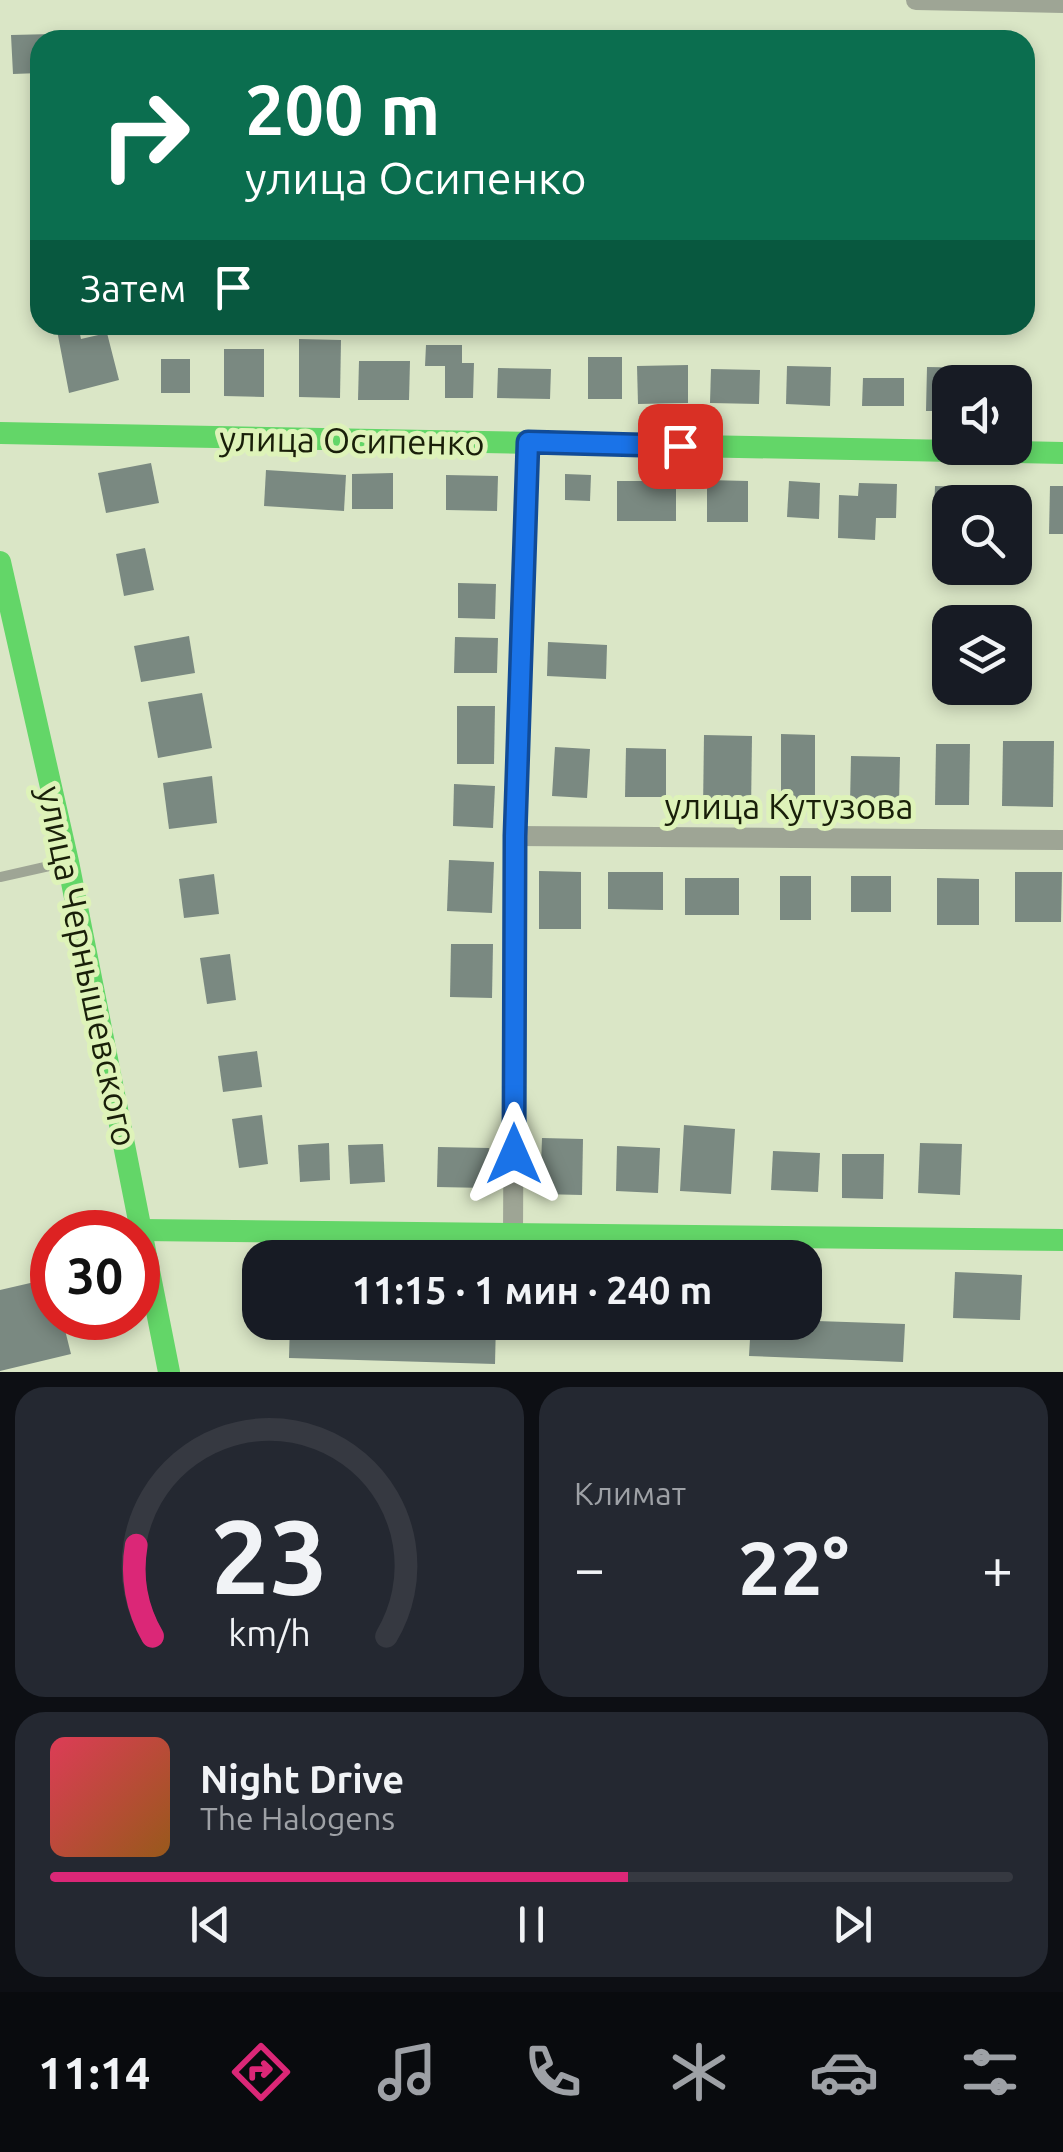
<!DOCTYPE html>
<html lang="ru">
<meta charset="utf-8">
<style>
:root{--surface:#171b24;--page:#242831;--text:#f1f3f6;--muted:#9ea1a6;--line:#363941;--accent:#db2777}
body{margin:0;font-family:Ubuntu,sans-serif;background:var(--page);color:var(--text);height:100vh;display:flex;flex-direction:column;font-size:38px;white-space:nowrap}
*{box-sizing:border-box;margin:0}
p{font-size:32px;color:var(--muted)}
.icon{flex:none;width:55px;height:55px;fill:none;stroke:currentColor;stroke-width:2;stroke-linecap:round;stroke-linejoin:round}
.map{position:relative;height:1372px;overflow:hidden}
.drawer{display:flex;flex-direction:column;gap:15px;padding:15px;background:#0d0f14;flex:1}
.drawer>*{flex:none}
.banner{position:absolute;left:30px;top:30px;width:1005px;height:305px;border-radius:30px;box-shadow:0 5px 15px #0003;background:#0b6e4f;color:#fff;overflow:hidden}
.buttons{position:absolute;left:932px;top:365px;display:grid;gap:20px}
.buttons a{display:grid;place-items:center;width:100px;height:100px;border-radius:20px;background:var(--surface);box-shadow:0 5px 15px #0003;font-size:50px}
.speed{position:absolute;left:30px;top:1210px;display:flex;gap:20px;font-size:50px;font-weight:700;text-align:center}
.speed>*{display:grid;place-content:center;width:130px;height:130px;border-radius:50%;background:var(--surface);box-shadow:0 5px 15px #0003;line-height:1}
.speed .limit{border:15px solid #d22;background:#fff;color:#111}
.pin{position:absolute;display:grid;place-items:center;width:85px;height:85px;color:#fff;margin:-42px;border-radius:20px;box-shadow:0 5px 15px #0006}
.me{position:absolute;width:110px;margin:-55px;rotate:0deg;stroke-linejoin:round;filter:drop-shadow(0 0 8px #0008)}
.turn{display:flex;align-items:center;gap:35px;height:210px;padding:0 50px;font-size:45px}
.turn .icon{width:130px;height:130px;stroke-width:2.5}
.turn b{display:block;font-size:70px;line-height:85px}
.then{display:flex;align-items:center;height:95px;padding:0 50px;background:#0003;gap:20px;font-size:38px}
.big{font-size:75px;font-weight:600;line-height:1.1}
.drawer .card{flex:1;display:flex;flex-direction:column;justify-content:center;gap:15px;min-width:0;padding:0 35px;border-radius:30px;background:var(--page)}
.drawer .dial{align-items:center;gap:0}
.dial svg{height:260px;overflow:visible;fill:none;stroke:var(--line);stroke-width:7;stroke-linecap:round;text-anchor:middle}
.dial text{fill:var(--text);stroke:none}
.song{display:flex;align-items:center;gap:30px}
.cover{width:120px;height:120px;border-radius:15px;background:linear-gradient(135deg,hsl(350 70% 55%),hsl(30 70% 35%))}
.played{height:10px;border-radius:5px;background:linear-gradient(90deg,var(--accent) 60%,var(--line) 60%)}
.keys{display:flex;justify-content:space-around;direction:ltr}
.heat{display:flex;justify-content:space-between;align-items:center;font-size:55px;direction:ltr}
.drawer .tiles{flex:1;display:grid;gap:15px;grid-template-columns:1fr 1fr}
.card:last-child{grid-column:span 2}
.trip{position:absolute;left:242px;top:1240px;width:580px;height:100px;border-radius:30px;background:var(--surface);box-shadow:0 5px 15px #0003;font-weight:600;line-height:100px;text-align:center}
.menu{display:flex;height:160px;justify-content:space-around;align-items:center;background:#090b0e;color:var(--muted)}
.menu .icon{width:70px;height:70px}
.menu .active{color:var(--accent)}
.menu b{font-size:45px;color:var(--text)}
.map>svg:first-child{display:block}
.building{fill:#7a8981}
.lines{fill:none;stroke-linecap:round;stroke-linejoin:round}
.lane{stroke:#9ea595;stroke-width:10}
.street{stroke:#9ea595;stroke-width:20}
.fast{stroke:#63d668;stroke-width:22}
.route-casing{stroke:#114b97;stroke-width:25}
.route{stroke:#1a73e8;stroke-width:18}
.labels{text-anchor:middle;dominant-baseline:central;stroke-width:10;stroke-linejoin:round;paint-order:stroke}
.street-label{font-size:35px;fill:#191f09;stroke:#def3b9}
</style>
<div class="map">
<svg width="1063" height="1372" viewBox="0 0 1063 1372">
<rect width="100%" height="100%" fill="#dae6c6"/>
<g class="building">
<polygon points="53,34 53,40 40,40 40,73 13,74 11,35"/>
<polygon points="154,34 191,35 191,40 154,40"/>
<polygon points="56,325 78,325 81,339 107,333 119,380 69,393"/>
<polygon points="299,339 341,340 340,398 299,397"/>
<polygon points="426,345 462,345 462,363 474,363 473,398 445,398 445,366 425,366"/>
<polygon points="224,349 264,349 264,397 224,396"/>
<rect x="588" y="357" width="34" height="42"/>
<rect x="161" y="359" width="29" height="34"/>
<polygon points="359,361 410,361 409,400 358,400"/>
<polygon points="688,365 688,403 638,404 637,366"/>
<polygon points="787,366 831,367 830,406 786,404"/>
<polygon points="927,367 982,368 982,382 950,382 950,411 926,411"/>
<polygon points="498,368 551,369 550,399 497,398"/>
<polygon points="711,369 760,370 759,404 710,403"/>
<polygon points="863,378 904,378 904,406 862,406"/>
<polygon points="151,463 159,503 106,513 98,473"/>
<polygon points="266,470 346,475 344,511 264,506"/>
<polygon points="393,473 393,509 352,509 352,474"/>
<polygon points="565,474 591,475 590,501 565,500"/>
<polygon points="446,475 498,476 497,511 446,510"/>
<polygon points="707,480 748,481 748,522 707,522"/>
<rect x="617" y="481" width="59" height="40"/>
<polygon points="789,481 820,483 819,519 787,517"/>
<polygon points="859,483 897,484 896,518 876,518 875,540 838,538 839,495 858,496"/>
<polygon points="935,486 973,487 973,502 950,502 950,515 934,514"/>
<polygon points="1050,486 1063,486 1063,534 1049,534"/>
<polygon points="145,548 154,590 124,596 116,554"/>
<polygon points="458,583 496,584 495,619 458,618"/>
<polygon points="189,636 195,673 141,682 134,646"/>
<polygon points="455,637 498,638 497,673 454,673"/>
<polygon points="548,642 607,645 606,679 547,676"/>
<polygon points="202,693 212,748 158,758 148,702"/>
<polygon points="457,706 495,706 494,764 457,764"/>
<polygon points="781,734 815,735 815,801 781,801"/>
<polygon points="704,735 752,736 751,811 703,810"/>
<polygon points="1003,741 1054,741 1053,807 1002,806"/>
<polygon points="936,744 970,744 969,805 935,805"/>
<polygon points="555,747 590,749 587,798 552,796"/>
<polygon points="626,748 666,749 666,797 625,797"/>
<polygon points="851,756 900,757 899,804 850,804"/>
<polygon points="212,776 217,823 169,829 163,783"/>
<polygon points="454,784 495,786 493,828 453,826"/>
<polygon points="449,860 494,862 492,913 447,911"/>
<polygon points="539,871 581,872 581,929 539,929"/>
<polygon points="608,872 663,872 663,910 608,909"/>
<polygon points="1015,872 1062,872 1061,922 1015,922"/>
<polygon points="214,874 219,914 184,918 179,879"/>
<rect x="780" y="876" width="31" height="44"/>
<rect x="851" y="876" width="40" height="36"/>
<rect x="685" y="878" width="54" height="37"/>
<polygon points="937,878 979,879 979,925 937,925"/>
<polygon points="451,944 493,944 492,998 450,997"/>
<polygon points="230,954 236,1000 207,1004 200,958"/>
<polygon points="257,1051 262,1087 223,1092 218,1056"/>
<polygon points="262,1115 268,1164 239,1168 232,1119"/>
<polygon points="684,1125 735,1129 731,1194 680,1191"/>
<polygon points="542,1138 583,1139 582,1195 540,1194"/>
<polygon points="329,1143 330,1180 300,1182 298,1145"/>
<polygon points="920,1143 962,1144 960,1195 918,1193"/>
<polygon points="383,1144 385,1182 350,1184 348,1145"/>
<polygon points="617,1146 660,1148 658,1193 616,1191"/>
<polygon points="438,1147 489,1148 487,1188 437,1187"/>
<polygon points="773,1151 820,1153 818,1192 771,1190"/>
<polygon points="842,1154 884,1154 883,1199 842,1198"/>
<polygon points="955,1272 1022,1275 1020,1320 953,1318"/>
<polygon points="52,1278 52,1318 62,1318 71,1354 0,1371 0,1290"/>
<polygon points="805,1314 817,1315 817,1321 905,1324 903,1362 749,1356 751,1322 805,1322"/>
<polygon points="290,1322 496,1322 495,1364 289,1358"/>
</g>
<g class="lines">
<polyline class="lane" points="0,877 67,862"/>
<g class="street">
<polyline points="916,0 1063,3"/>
<polyline points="515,836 1063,840"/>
<polyline points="513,1234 515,836 528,443"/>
</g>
<g class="fast">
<polyline points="0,433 1063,453"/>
<polyline points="0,562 68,862 169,1372"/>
<polyline points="141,1230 1063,1240"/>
</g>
</g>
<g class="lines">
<g class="route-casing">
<polyline id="route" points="514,1154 515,836 528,442 680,446"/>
</g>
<use href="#route" class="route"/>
</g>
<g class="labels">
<g class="street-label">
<text transform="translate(352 440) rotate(1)">улица Осипенко</text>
<text x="789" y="806">улица Кутузова</text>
<text transform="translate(88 966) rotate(78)">улица Чернышевского</text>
</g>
</g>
</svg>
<div class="buttons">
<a><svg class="icon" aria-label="sound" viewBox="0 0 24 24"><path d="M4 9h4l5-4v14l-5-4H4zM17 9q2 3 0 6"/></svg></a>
<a><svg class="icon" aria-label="search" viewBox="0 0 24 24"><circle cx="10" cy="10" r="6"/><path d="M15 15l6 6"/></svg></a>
<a><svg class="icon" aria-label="layers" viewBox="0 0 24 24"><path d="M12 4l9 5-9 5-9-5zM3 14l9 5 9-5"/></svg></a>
</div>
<div class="speed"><div class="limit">30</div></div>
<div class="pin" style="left:680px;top:446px;background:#d93025"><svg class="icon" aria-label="arrive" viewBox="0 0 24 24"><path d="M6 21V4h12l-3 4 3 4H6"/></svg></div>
<svg class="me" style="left:514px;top:1154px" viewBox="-20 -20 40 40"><path d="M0-17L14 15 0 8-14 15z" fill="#1a73e8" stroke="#fff" stroke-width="4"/></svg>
<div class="trip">11:15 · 1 мин · 240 m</div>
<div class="banner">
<div class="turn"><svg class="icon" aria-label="right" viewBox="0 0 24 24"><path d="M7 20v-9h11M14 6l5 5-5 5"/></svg><div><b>200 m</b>улица Осипенко</div></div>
<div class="then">Затем<svg class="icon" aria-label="arrive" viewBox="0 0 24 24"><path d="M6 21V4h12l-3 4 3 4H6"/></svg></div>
</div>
</div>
<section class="drawer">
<div class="tiles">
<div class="card dial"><svg viewBox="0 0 100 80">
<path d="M14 69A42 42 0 1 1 86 69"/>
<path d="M14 69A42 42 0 0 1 9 41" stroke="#db2777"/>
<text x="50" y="56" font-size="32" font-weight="700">23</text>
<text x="50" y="72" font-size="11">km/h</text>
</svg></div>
<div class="card"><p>Климат</p>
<div class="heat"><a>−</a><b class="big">22°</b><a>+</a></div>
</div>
<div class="card">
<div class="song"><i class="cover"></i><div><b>Night Drive</b><p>The Halogens</p></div></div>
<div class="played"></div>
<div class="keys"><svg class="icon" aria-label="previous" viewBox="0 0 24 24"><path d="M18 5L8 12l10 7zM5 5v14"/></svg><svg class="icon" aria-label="pause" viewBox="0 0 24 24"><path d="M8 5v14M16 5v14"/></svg><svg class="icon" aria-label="next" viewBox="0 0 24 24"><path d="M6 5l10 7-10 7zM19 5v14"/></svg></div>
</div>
</div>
</section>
<nav class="menu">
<b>11:14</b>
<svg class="icon active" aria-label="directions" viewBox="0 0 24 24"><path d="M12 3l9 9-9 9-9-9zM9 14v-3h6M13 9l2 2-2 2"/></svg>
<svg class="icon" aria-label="music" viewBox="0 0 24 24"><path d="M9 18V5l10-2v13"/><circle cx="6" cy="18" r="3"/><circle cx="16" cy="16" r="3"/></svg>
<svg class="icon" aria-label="phone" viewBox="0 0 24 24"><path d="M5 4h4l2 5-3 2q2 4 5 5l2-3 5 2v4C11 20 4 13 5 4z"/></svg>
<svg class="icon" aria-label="climate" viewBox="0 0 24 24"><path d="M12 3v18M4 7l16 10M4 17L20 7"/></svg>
<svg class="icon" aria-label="car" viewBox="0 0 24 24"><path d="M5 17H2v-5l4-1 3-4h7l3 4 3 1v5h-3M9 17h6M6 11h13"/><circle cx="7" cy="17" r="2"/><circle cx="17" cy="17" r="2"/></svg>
<svg class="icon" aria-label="filters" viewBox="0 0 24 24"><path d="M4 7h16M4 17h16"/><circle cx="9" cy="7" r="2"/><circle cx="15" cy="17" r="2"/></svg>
</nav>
